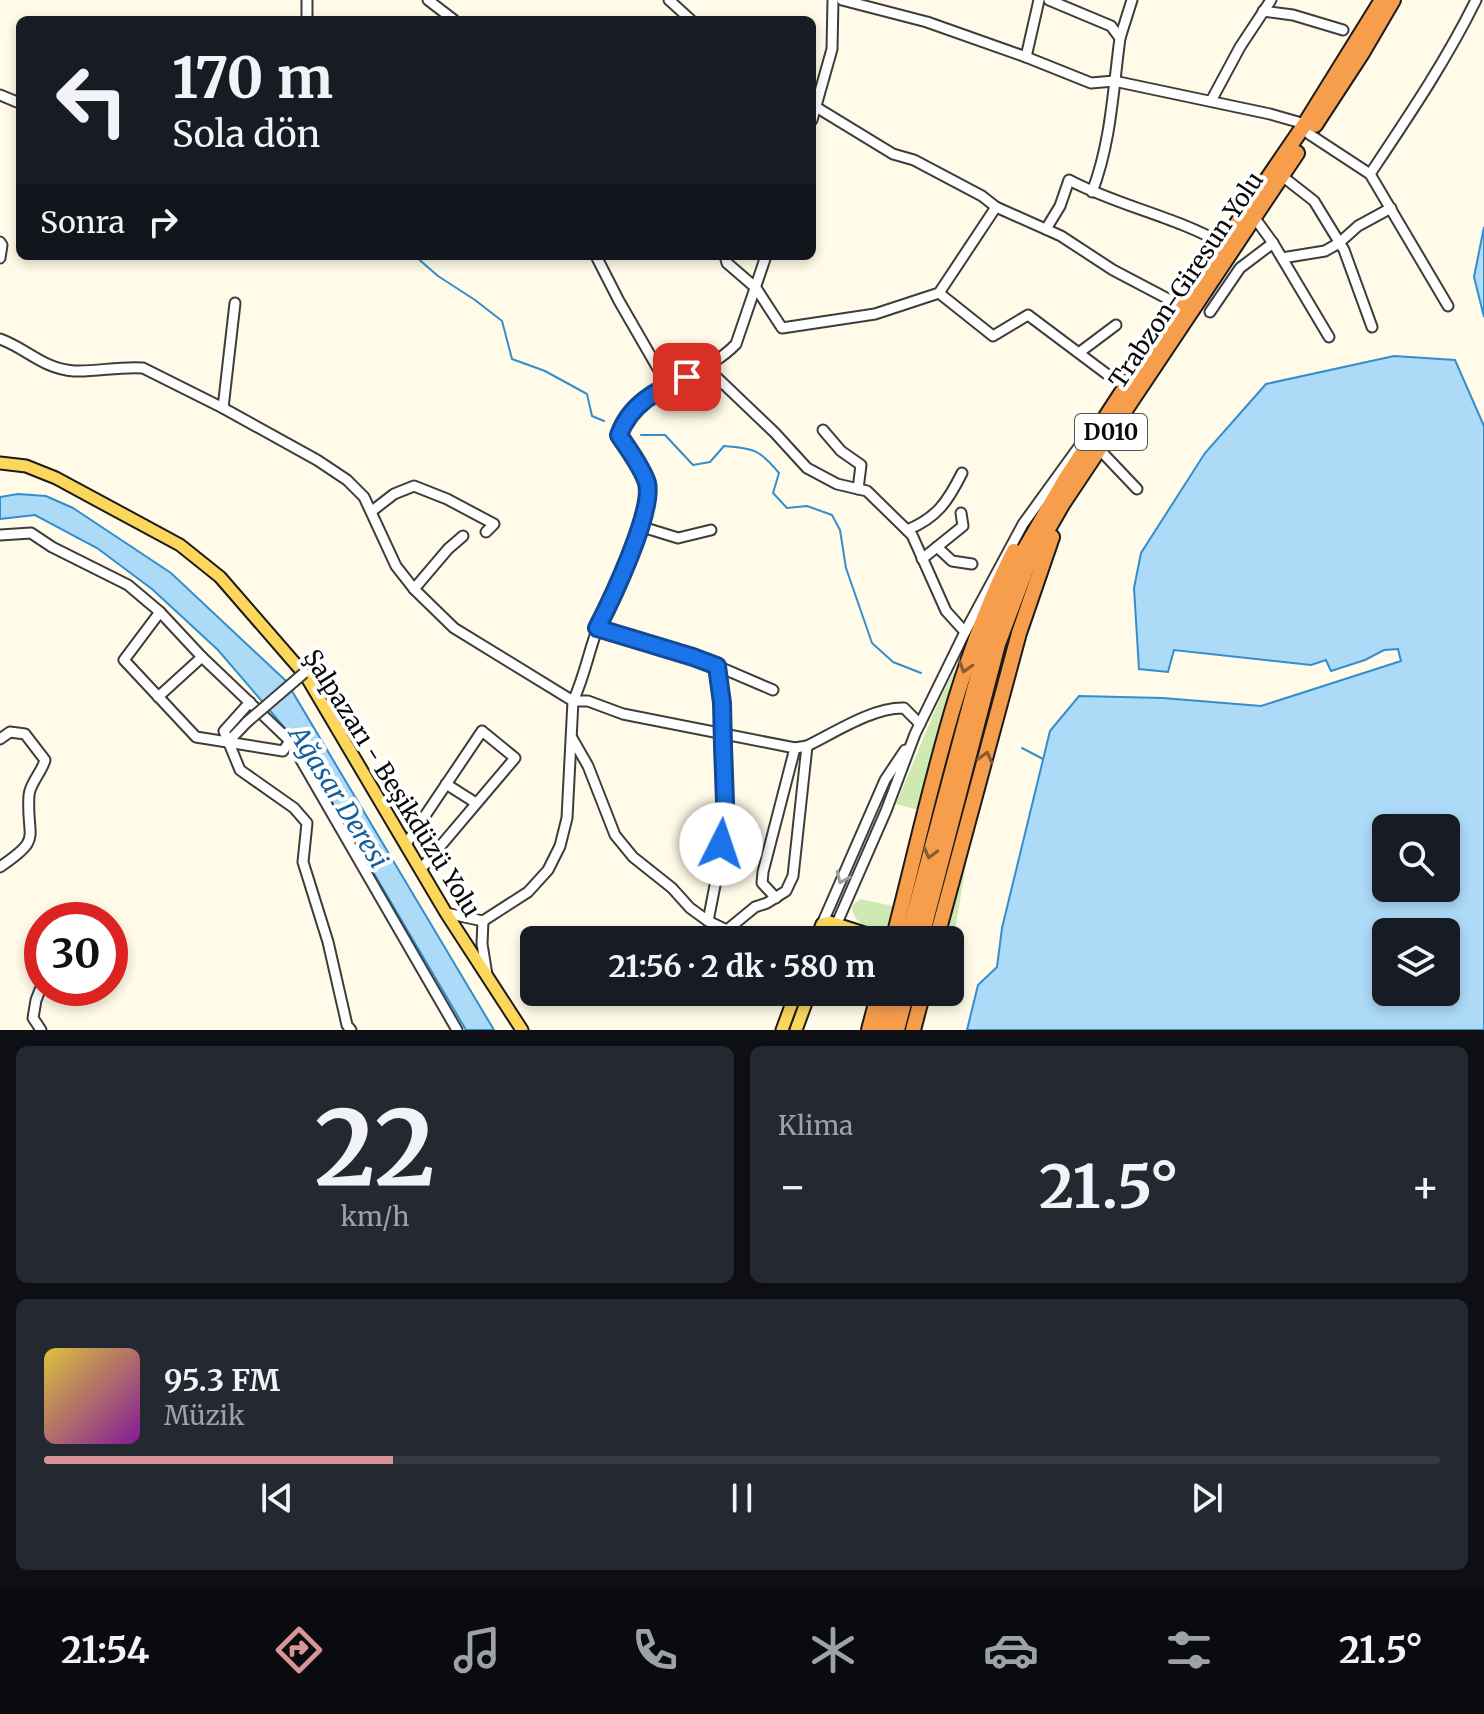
<!DOCTYPE html>
<html lang="tr">
<meta charset="utf-8">
<style>
:root{--surface:#171b24;--page:#242831;--text:#f1f3f6;--muted:#9ea1a6;--line:#363941;--accent:#d99498}
body{margin:0;font-family:Merriweather,serif;background:var(--page);color:var(--text);height:100vh;display:flex;flex-direction:column;font-size:30px;white-space:nowrap}
*{box-sizing:border-box;margin:0}
p{font-size:26px;color:var(--muted)}
.icon{flex:none;width:44px;height:44px;fill:none;stroke:currentColor;stroke-width:2;stroke-linecap:round;stroke-linejoin:round}
.map{position:relative;height:1030px;overflow:hidden}
.drawer{display:flex;flex-direction:column;gap:16px;padding:16px;background:#0d0f14;flex:1}
.drawer>*{flex:none}
.top-card{position:absolute;left:16px;top:16px;width:800px;height:244px;border-radius:12px;box-shadow:0 4px 12px #0003;background:#171b24;color:var(--text);overflow:hidden}
.fabs{position:absolute;left:1372px;top:814px;display:grid;gap:16px}
.fabs a{display:grid;place-items:center;width:88px;height:88px;border-radius:12px;background:var(--surface);box-shadow:0 4px 12px #0003;font-size:40px}
.speed{position:absolute;left:24px;top:902px;display:flex;gap:16px;font-size:40px;font-weight:700;text-align:center}
.speed>*{display:grid;place-content:center;width:104px;height:104px;border-radius:50%;background:var(--surface);box-shadow:0 4px 12px #0003;line-height:1}
.speed .limit{border:12px solid #d22;background:#fff;color:#111}
.pin{position:absolute;display:grid;place-items:center;width:68px;height:68px;color:#fff;margin:-34px;border-radius:16px;box-shadow:0 4px 12px #0006}
.me{position:absolute;width:88px;margin:-44px;rotate:4deg;stroke-linejoin:round;filter:drop-shadow(0 0 6px #0008)}
.turn{display:flex;align-items:center;gap:28px;height:168px;padding:0 24px;font-size:36px}
.turn .icon{width:104px;height:104px;stroke-width:2.5}
.turn b{display:block;font-size:56px;line-height:68px}
.then{display:flex;align-items:center;height:76px;padding:0 24px;background:#0003;gap:16px;font-size:30px}
.big{font-size:60px;font-weight:700;line-height:1.1}
.drawer .tile{flex:1;display:flex;flex-direction:column;justify-content:center;gap:12px;min-width:0;padding:0 28px;border-radius:12px;background:var(--page)}
.drawer .dial{align-items:center;gap:0}
.dial b{font-size:104px;line-height:1}
.song{display:flex;align-items:center;gap:24px}
.cover{width:96px;height:96px;border-radius:12px;background:linear-gradient(135deg,hsl(50 70% 55%),hsl(290 70% 35%))}
.played{height:8px;border-radius:4px;background:linear-gradient(90deg,var(--accent) 25%,var(--line) 25%)}
.keys{display:flex;justify-content:space-around;direction:ltr}
.heat{display:flex;justify-content:space-between;align-items:center;font-size:44px;direction:ltr}
.drawer .tiles{flex:1;display:grid;gap:16px;grid-template-columns:1fr 1fr}
.tile:last-child{grid-column:span 2}
.trip{position:absolute;left:520px;top:926px;width:444px;height:80px;border-radius:12px;background:var(--surface);box-shadow:0 4px 12px #0003;font-weight:700;line-height:80px;text-align:center}
.dock{display:flex;height:128px;justify-content:space-around;align-items:center;background:#090b0e;color:var(--muted)}
.dock .icon{width:56px;height:56px}
.dock .selected{color:var(--accent)}
.dock b{font-size:36px;color:var(--text)}
.map>svg:first-child{display:block}
.green{fill:#cee9b2}
.water{fill:#acdaf7;stroke:#328ecf;stroke-width:2;fill-rule:evenodd}
.lines{fill:none;stroke-linecap:round;stroke-linejoin:round}
.stream{stroke:#328ecf;stroke-width:2}
.minor-casing{stroke:#3d3d3d;stroke-width:13}
.major-casing{stroke:#1b1b1b;stroke-width:15}
.highway-casing{stroke:#1b1b1b;stroke-width:18}
.minor{stroke:#fff;stroke-width:9}
.major{stroke:#fcd75b;stroke-width:11}
.highway{stroke:#f79e4d;stroke-width:14}
.minor-bridge-casing{stroke:#3d3d3d;stroke-width:13;stroke-linecap:butt}
.minor-bridge{stroke:#fff;stroke-width:9}
.oneway{stroke:#8c5b2f}
.oneway2{stroke:#9d9d9d}
.route-casing{stroke:#114b97;stroke-width:20}
.route{stroke:#1a73e8;stroke-width:14}
.labels{text-anchor:middle;dominant-baseline:central;stroke-width:8;stroke-linejoin:round;paint-order:stroke}
.shield{fill:#fff;stroke:#545454;stroke-width:2}
.shield-label{font-size:22px;font-weight:bold;fill:#0a0a0a}
.street-label{font-size:24px;fill:#0a0a0a;stroke:#fff}
.water-label{font-size:26px;font-style:italic;fill:#135e9d;stroke:#fff}
</style>
<div class="map">
<svg width="1484" height="1030" viewBox="0 0 1484 1030">
<rect width="100%" height="100%" fill="#fffbe8"/>
<g class="green">
<polygon points="955,669 919,810 896,804 938,703"/>
<polygon points="970,839 953,943 950,943 950,940 942,940"/>
<path d="M 860,899 L 893,906 L 887,928 C 871,932 852,923 852,906 Z"/>
</g>
<g class="water">
<polygon points="1484,227 1484,317 1474,277"/>
<path d="M 1394,356 L 1455,360 L 1484,426 L 1484,1030 L 967,1030 L 978,985 L 997,967 L 1002,928 L 1050,731 L 1079,696 L 1163,698 L 1261,706 L 1401,661 L 1398,649 L 1384,650 L 1365,660 L 1331,671 L 1326,660 L 1311,665 L 1174,650 L 1168,672 L 1139,669 L 1134,588 L 1141,553 L 1205,453 L 1266,384 ZM 1386,828 L 1446,828 L 1446,888 L 1386,888 ZM 1386,932 L 1446,932 L 1446,992 L 1386,992 Z"/>
<polygon points="18,494 46,496 73,508 171,573 286,681 494,1030 466,1030 296,741 218,650 152,589 97,548 35,515 0,519 0,497"/>
</g>
<g class="lines">
<g class="stream">
<polyline points="415,256 438,276 475,300 502,321 512,359 545,371 587,394 592,416 604,421"/>
<path d="M 641,435 L 665,435 L 693,465 L 710,462 L 724,446 C 754,448 760,450 779,473 L 773,493 L 787,508 L 807,506 L 832,515 L 840,530 L 846,568 L 872,643 L 893,662 L 921,673"/>
<polyline points="1022,748 1043,759"/>
</g>
<g class="minor-casing">
<g id="minor">
<polyline points="307,0 307,20"/>
<polyline points="428,0 454,20"/>
<polyline points="669,0 691,20"/>
<polyline points="842,0 927,22 1026,57 1091,83 1114,81 1270,114 1305,124"/>
<path d="M 1049,0 L 1111,26 L 1120,38 C 1113,90 1111,143 1092,192"/>
<polyline points="1263,11 1293,15 1343,30"/>
<polyline points="1120,38 1132,0"/>
<polyline points="1026,57 1039,0"/>
<polyline points="0,95 17,102 20,99"/>
<polyline points="1211,101 1240,47 1271,0"/>
<polyline points="816,107 893,154 914,160 982,196 996,207 1061,236 1113,270 1170,300"/>
<polyline points="812,120 832,49 833,0"/>
<polyline points="1309,134 1370,174 1448,306"/>
<path d="M 1370,174 C 1408,117 1446,61 1476,0"/>
<polyline points="1282,176 1314,201 1344,250 1372,327"/>
<polyline points="1254,217 1273,243"/>
<path d="M 1046,229 L 1060,206 L 1069,180 C 1118,206 1174,216 1223,244"/>
<polyline points="0,242 2,245 0,258"/>
<polyline points="596,256 619,301 668,386"/>
<polyline points="725,256 727,263 756,288 782,328 875,314 939,293 996,207"/>
<path d="M 766,256 L 736,344 C 701,381 639,384 619,435 C 628,449 643,467 647,484 C 655,517 608,597 597,630 C 588,654 584,678 573,701 L 588,701 L 623,714 L 795,748 L 807,746 C 834,733 873,707 904,708 L 920,724"/>
<polyline points="1282,258 1325,251 1339,243 1358,226 1391,208"/>
<polyline points="939,293 993,336 1028,315 1116,381 1128,383"/>
<polyline points="1210,312 1240,268 1273,243 1329,337"/>
<path d="M 0,339 C 26,348 43,369 74,371 C 97,372 120,366 143,368 L 223,408 L 317,460 L 347,480 L 364,497 L 396,566 L 414,589 L 454,628 L 573,701 L 567,818 L 560,846 L 548,870 L 528,892 L 483,921 L 446,913"/>
<polyline points="1080,352 1116,325"/>
<polyline points="707,368 775,433 807,468 837,484 867,491 912,535 946,611 965,632 915,734 886,811 830,939"/>
<polyline points="223,408 235,303"/>
<polyline points="823,430 841,451 861,465 858,489"/>
<polyline points="1099,449 1137,489"/>
<polyline points="372,511 394,494 414,486 447,499 494,524 486,532"/>
<polyline points="639,526 678,538 711,530"/>
<path d="M 907,530 C 937,518 948,501 962,473"/>
<polyline points="0,535 31,533 52,547 128,585 160,612 202,657 290,741 457,1030"/>
<polyline points="937,547 952,561 972,564"/>
<polyline points="922,559 963,526 961,513"/>
<polyline points="414,589 448,549 463,536"/>
<polyline points="160,612 124,660 196,737 283,751 290,741"/>
<polyline points="597,628 693,657 717,666 722,703 725,802 720,860 708,921"/>
<polyline points="965,632 1023,524 1086,437"/>
<polyline points="717,666 773,690"/>
<polyline points="158,697 202,657"/>
<polyline points="250,702 224,731 240,770 294,808 307,823 303,862 328,942 347,1025 351,1030"/>
<polyline points="572,738 588,766 615,835 633,857 672,888 690,908 708,921 727,930 735,940"/>
<path d="M 0,739 L 10,732 L 25,734 L 45,760 C 42,772 30,783 29,795 C 26,840 44,837 0,867"/>
<polyline points="228,742 247,722"/>
<polyline points="446,784 476,803"/>
<polyline points="406,844 482,731 515,758 421,869"/>
<polyline points="776,898 762,883 763,872 795,748"/>
<polyline points="483,921 482,944 487,975"/>
<polyline points="822,924 885,780 905,750"/>
<polyline points="727,930 755,907 767,903 786,891 793,876 807,746"/>
<polyline points="41,1030 33,1018 36,1000 42,985"/>
</g>
</g>
<g class="major-casing">
<g id="major">
<polyline points="0,463 26,466 56,478 180,545 220,577 306,676 446,913 522,1030"/>
<polyline points="816,940 822,924 830,922 886,940"/>
<polyline points="830,940 834,940"/>
<polyline points="782,1030 796,992"/>
<polyline points="796,1030 810,992"/>
</g>
</g>
<g class="highway-casing">
<g id="highway">
<polyline points="1315,125 1362,53 1393,0"/>
<path d="M 893,940 C 927,811 953,670 1014,551"/>
<polyline points="907,940 987,641 1020,557 1066,478 1128,383 1305,124 1382,0"/>
<polyline points="921,940 998,644 1029,562 1063,503 1297,153"/>
<polyline points="936,940 1019,633 1052,537"/>
<polyline points="869,1030 879,992"/>
<polyline points="883,1030 893,992"/>
<polyline points="897,1030 907,992"/>
<polyline points="913,1030 923,992"/>
</g>
</g>
<use href="#minor" class="minor"/>
<use href="#major" class="major"/>
<use href="#highway" class="highway"/>
<g class="minor-bridge-casing">
<polyline id="minor-bridge" points="247,722 304,673"/>
</g>
<use href="#minor-bridge" class="minor-bridge"/>
</g>
<defs><path id="oneway-chevron" d="M-2-3.5L2.5 0L-2 3.5" fill="none" stroke-width="1.6" stroke-linecap="round" stroke-linejoin="round" transform="scale(2)"/></defs>
<g class="oneway">
<use href="#oneway-chevron" transform="translate(965 667) rotate(107)"/>
<use href="#oneway-chevron" transform="translate(986 757) rotate(-75)"/>
<use href="#oneway-chevron" transform="translate(930 853) rotate(105)"/>
</g>
<use class="oneway2" href="#oneway-chevron" transform="translate(842 878) rotate(114)"/>
<g class="lines">
<g class="route-casing">
<path id="route" d="M 687,377 C 657,390 630,404 619,435 C 628,449 642,467 647,483 C 654,511 611,601 597,628 L 693,657 L 717,666 L 722,703 L 723,746 L 725,802 L 721,844"/>
</g>
<use href="#route" class="route"/>
</g>
<g class="labels">
<rect class="shield" x="1075" y="414" width="72" height="36" rx="6"/>
<g class="shield-label">
<text x="1111" y="432">D010</text>
</g>
<g class="street-label">
<text transform="translate(1186 280) rotate(-56)">Trabzon-Giresun Yolu</text>
<text transform="translate(392 783) rotate(58)">Şalpazarı - Beşikdüzü Yolu</text>
</g>
<g class="water-label">
<text transform="translate(339 797) rotate(58)">Ağasar Deresi</text>
</g>
</g>
</svg>
<div class="fabs">
<a><svg class="icon" aria-label="search" viewBox="0 0 24 24"><circle cx="10" cy="10" r="6"/><path d="M15 15l6 6"/></svg></a>
<a><svg class="icon" aria-label="layers" viewBox="0 0 24 24"><path d="M12 4l9 5-9 5-9-5zM3 14l9 5 9-5"/></svg></a>
</div>
<div class="speed"><div class="limit">30</div></div>
<div class="pin" style="left:687px;top:377px;background:#d93025"><svg class="icon" aria-label="arrive" viewBox="0 0 24 24"><path d="M6 21V4h12l-3 4 3 4H6"/></svg></div>
<svg class="me" style="left:721px;top:844px" viewBox="-20 -20 40 40"><circle r="19" fill="#fff"/><path d="M0-13L10 11 0 6-10 11z" fill="#1a73e8"/></svg>
<div class="trip">21:56 · 2 dk · 580 m</div>
<div class="top-card">
<div class="turn"><svg class="icon" aria-label="left" viewBox="0 0 24 24"><path d="M17 20v-9H6M10 6l-5 5 5 5"/></svg><div><b>170 m</b>Sola dön</div></div>
<div class="then">Sonra<svg class="icon" aria-label="right" viewBox="0 0 24 24"><path d="M7 20v-9h11M14 6l5 5-5 5"/></svg></div>
</div>
</div>
<section class="drawer">
<div class="tiles">
<div class="tile dial"><b>22</b><p>km/h</p></div>
<div class="tile"><p>Klima</p>
<div class="heat"><a>−</a><b class="big">21.5°</b><a>+</a></div>
</div>
<div class="tile">
<div class="song"><i class="cover"></i><div><b>95.3 FM</b><p>Müzik</p></div></div>
<div class="played"></div>
<div class="keys"><svg class="icon" aria-label="previous" viewBox="0 0 24 24"><path d="M18 5L8 12l10 7zM5 5v14"/></svg><svg class="icon" aria-label="pause" viewBox="0 0 24 24"><path d="M8 5v14M16 5v14"/></svg><svg class="icon" aria-label="next" viewBox="0 0 24 24"><path d="M6 5l10 7-10 7zM19 5v14"/></svg></div>
</div>
</div>
</section>
<nav class="dock">
<b>21:54</b>
<svg class="icon selected" aria-label="directions" viewBox="0 0 24 24"><path d="M12 3l9 9-9 9-9-9zM9 14v-3h6M13 9l2 2-2 2"/></svg>
<svg class="icon" aria-label="music" viewBox="0 0 24 24"><path d="M9 18V5l10-2v13"/><circle cx="6" cy="18" r="3"/><circle cx="16" cy="16" r="3"/></svg>
<svg class="icon" aria-label="phone" viewBox="0 0 24 24"><path d="M5 4h4l2 5-3 2q2 4 5 5l2-3 5 2v4C11 20 4 13 5 4z"/></svg>
<svg class="icon" aria-label="climate" viewBox="0 0 24 24"><path d="M12 3v18M4 7l16 10M4 17L20 7"/></svg>
<svg class="icon" aria-label="car" viewBox="0 0 24 24"><path d="M5 17H2v-5l4-1 3-4h7l3 4 3 1v5h-3M9 17h6M6 11h13"/><circle cx="7" cy="17" r="2"/><circle cx="17" cy="17" r="2"/></svg>
<svg class="icon" aria-label="filters" viewBox="0 0 24 24"><path d="M4 7h16M4 17h16"/><circle cx="9" cy="7" r="2"/><circle cx="15" cy="17" r="2"/></svg>
<b>21.5°</b>
</nav>
